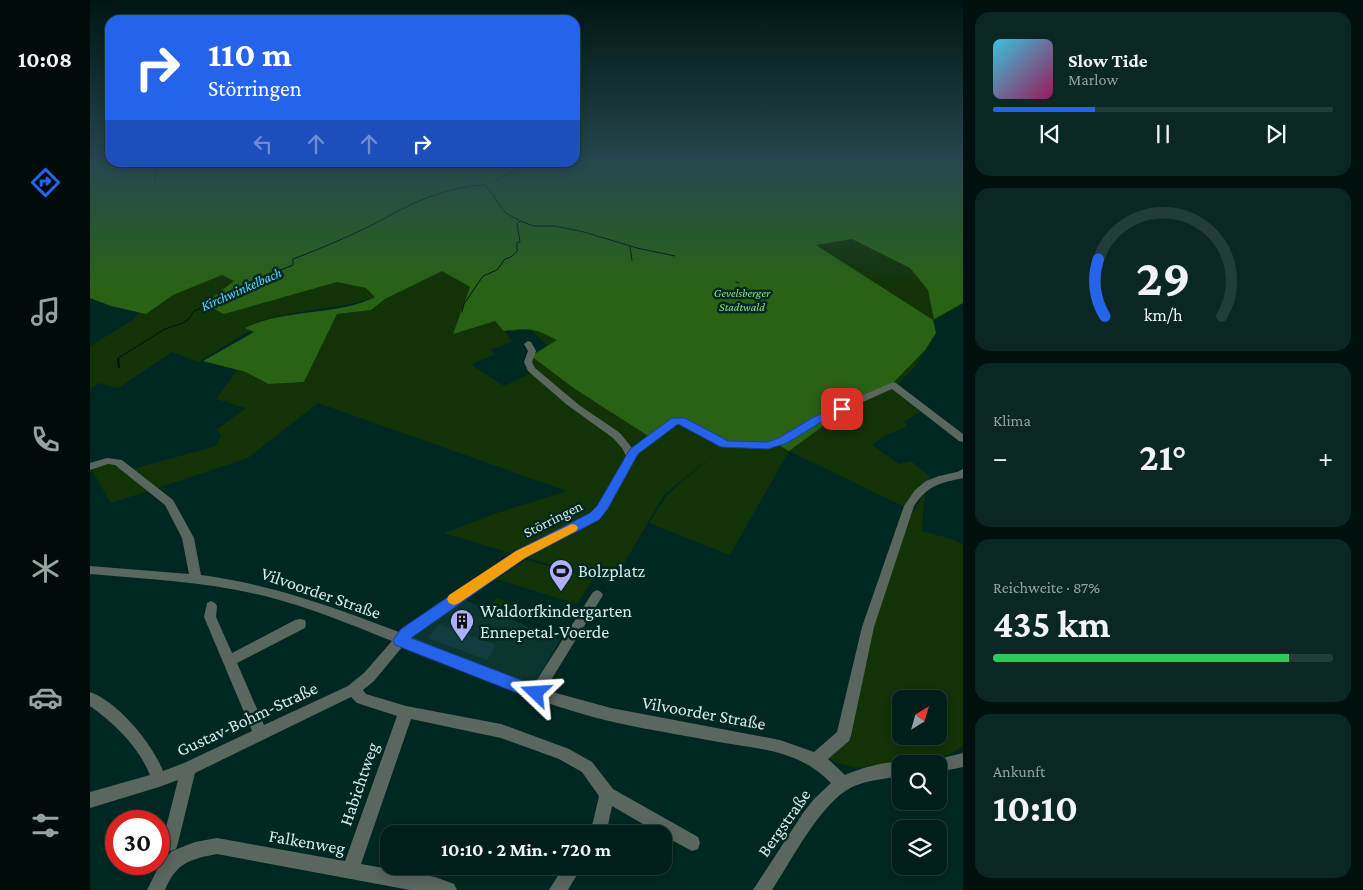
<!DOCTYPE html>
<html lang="de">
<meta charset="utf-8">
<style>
:root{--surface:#001e1a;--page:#0a2723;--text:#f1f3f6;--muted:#95a2a2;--line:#223c39;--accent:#2563eb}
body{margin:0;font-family:"Crimson Pro",serif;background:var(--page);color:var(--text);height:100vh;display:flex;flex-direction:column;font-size:19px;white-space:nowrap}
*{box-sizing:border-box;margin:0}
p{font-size:16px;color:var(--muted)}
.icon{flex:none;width:28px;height:28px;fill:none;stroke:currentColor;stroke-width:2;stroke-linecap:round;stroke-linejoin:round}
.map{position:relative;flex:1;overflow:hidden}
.drawer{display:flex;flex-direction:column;gap:12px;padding:12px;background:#00100e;width:400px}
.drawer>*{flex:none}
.top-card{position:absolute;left:15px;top:15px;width:475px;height:152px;border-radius:15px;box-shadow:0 2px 12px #0003,0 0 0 1px var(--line);background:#2563eb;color:#fff;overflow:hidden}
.needle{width:32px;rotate:37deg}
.buttons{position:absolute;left:802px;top:690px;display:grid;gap:10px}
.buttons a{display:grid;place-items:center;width:55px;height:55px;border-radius:10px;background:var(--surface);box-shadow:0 2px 12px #0003,0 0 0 1px var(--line);font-size:25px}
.speed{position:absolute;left:15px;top:810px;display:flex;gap:10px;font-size:25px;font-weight:700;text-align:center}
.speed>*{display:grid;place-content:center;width:65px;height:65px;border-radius:50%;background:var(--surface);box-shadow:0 2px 12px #0003,0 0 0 1px var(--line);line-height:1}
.speed .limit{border:8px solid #d22;background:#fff;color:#111}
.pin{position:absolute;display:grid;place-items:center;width:42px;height:42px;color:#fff;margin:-21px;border-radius:10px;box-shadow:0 2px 8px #0006}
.me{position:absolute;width:55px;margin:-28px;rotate:290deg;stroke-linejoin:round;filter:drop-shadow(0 0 4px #0008)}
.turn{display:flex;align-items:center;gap:18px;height:105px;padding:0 20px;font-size:22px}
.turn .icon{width:65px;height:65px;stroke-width:2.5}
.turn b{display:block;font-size:35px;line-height:42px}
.lanes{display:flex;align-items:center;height:48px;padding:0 20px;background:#0003;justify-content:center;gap:25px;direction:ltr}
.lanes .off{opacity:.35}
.big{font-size:38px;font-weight:700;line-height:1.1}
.drawer .tile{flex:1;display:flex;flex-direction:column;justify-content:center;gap:8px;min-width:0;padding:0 18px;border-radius:15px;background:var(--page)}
.drawer .dial{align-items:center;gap:0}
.dial svg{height:130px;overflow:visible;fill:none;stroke:var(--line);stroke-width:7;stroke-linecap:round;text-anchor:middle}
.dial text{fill:var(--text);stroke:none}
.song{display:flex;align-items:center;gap:15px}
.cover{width:60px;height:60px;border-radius:8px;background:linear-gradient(135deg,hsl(190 70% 55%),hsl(330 70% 35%))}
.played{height:5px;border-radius:2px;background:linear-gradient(90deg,var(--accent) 30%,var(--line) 30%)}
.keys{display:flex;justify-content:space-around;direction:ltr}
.heat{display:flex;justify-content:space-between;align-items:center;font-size:28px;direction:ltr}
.charge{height:8px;border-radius:4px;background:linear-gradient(90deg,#34c759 87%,var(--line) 0)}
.trip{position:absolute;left:290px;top:825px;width:292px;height:50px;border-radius:15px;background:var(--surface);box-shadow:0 2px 12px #0003,0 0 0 1px var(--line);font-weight:700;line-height:50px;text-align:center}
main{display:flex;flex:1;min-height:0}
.tab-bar{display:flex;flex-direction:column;width:90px;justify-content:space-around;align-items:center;background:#000c0a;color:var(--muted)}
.tab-bar .icon{width:35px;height:35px}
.tab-bar .on{color:var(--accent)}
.tab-bar b{font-size:22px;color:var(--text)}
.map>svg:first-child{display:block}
.built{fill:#0d352f}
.green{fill:#123306;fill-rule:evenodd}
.forest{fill:#2a6215}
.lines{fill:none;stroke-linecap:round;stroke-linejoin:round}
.stream-far1{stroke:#020f15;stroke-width:1}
.stream{stroke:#020f15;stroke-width:2}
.building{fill:#123d40}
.minor{fill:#59675f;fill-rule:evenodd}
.route{fill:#2563eb;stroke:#184099}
.slow{fill:#f59e0b}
.labels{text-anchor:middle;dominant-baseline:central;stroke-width:5;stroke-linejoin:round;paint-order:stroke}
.far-park-label{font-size:12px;font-style:italic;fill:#8fdc79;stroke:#002822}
.far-water-label{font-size:14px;font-style:italic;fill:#5bd8ff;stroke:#002822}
.street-label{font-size:15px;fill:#d7ece7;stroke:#002822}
.near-poi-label{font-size:18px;fill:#d7ece7;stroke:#002822;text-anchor:start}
.near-street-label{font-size:18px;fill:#d7ece7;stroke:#002822}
</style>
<main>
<nav class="tab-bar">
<b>10:08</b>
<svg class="icon on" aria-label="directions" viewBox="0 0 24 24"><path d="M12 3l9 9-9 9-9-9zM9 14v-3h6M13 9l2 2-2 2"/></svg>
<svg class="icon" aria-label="music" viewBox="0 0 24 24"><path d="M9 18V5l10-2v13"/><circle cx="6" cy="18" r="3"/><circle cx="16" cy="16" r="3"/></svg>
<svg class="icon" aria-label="phone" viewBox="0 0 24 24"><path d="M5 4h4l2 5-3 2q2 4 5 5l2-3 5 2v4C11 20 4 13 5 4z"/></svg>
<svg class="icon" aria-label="climate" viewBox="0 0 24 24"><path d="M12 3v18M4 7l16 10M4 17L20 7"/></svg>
<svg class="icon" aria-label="car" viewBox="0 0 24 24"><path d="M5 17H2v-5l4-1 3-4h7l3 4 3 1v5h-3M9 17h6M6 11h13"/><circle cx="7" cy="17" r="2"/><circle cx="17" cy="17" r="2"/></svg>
<svg class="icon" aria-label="filters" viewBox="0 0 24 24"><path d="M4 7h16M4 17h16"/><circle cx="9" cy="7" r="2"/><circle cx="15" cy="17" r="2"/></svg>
</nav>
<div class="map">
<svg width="873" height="890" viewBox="0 0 873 890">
<rect width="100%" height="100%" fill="#002822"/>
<polygon class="built" points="371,598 470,640 443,686 318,638"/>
<g class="green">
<path d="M 0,163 L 428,163 L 425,165 L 430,163 L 463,163 L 453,169 L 466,163 L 873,163 L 873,303 L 845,320 L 840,321 L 845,336 L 824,368 L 805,387 L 834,410 L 814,422 L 818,426 L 796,435 L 782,445 L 809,464 L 821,461 L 839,476 L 841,481 L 823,497 L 817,508 L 699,451 L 640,555 L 559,523 L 577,495 L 631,448 L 574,495 L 526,577 L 520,582 L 507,577 L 429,556 L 506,517 L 513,509 L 542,455 L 562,438 L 541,453 L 533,441 L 521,430 L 493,412 L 440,365 L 441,356 L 446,360 L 446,356 L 452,352 L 464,352 L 439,328 L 422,332 L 411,326 L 422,342 L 400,350 L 405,354 L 382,364 L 385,367 L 414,386 L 444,372 C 459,385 474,398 489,411 C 505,425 531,432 539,454 L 511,508 L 504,516 L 427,555 L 354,533 L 407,513 L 477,491 L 228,403 L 158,458 L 65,489 L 39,470 L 126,446 L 131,435 L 126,430 L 156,408 L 126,399 L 147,370 L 156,372 L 178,384 L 214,382 L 247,314 L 281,310 L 298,297 L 289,301 L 289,297 L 275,286 L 251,282 L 276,288 L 286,297 C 244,312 196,307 155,328 L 161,330 L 108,362 L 82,352 L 28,388 L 9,383 L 0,389 L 0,346 L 43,320 L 51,311 L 0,295 ZM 393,178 L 407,186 L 403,195 L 372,203 L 367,201 L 368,196 L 364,188 ZM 356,269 L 377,279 L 388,276 L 392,278 L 380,295 L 371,330 L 387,321 L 398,320 L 401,322 L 363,333 L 380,287 L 353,271 ZM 750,410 L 743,413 L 748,416 L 699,450 L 687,444 L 701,437 L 729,414 Z"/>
<polygon points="22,462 61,490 21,503 0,467"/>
<path d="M 835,492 L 832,531 L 865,540 L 873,545 L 873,746 L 859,755 L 767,768 L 747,763 L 739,758 L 761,739 L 782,628 L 821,515 ZM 811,699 L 849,699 L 849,736 L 811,736 Z"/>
<polygon points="436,560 504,578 487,604 407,579"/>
<polygon points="407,598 432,608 426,617 401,606"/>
</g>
<path class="forest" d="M 6,163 L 873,163 L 873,303 L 844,319 L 838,290 L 820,268 L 762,239 L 726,245 L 843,320 L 846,333 L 835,350 L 802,384 L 743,413 L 748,415 L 699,451 L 685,443 L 636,445 L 592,420 L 560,437 L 485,389 L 441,356 L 467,340 C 444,328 439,328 414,331 L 405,321 L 363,334 L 380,287 L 352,271 L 295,299 L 281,310 L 247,314 L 214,382 L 178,384 L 156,372 L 113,361 L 164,332 L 155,328 C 196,308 249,316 285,297 L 276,288 L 247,282 L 134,314 L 114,304 L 144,281 L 132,275 L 83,295 L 56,314 L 21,306 L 0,298 L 0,165 Z"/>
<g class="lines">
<g class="stream-far1">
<polyline points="63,163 67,173 65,174 65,182"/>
<polyline points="0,166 11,163"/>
<polyline points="402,182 423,171 438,167 439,163"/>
<polyline points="540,247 542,260"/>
<polyline points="646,282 649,283"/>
<polyline points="372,312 374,304 393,276 407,270 415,259 421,257 427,251 427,243 430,242 427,224 430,221 444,226 465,226 494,232 547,248 585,256"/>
<path d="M 28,360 L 30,357 L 75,329 L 93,323 L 99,319 L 104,311 L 116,306 L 127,298 L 147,292 L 161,282 L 203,265 L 203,259 C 230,249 258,237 284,224 C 320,204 353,187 395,185 C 412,202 405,210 429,220"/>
</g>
<polyline class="stream" points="28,359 29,367"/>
</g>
<polygon class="building" points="349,624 406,645 397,660 338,638"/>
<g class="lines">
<g class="minor">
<path d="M 438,341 L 441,342 L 446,351 L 442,362 L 445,368 L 489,405 L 530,433 L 542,448 L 582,418 L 594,418 L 637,442 L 677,443 L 689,438 L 724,417 L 803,382 L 806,383 L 873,434 L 873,442 L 869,441 L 802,389 L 730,421 L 697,442 L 678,449 L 631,447 L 587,423 L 548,453 L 518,509 L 509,519 L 435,557 L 320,637 L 443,686 L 503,592 L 507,590 L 511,592 L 513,595 L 455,690 L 521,708 L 690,740 L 724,752 L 747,732 L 772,627 L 814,506 L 825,490 L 836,481 L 849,476 L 867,472 L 873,469 L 873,478 C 850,483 838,485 824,506 L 784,627 L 761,736 L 759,741 L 738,759 L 755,775 C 769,769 802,758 816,764 L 811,764 L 811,776 C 795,779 777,780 762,787 C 730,803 702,860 682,890 L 663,890 L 713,813 L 724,799 L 741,783 C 708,749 667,749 623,741 C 577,732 531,726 486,712 C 427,695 370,670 313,646 L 284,681 L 273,690 L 276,694 L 316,706 L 411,724 L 479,749 L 502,762 L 523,789 L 608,837 L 610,843 L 608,849 L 602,851 L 574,836 L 574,834 L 570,834 L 522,806 L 518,825 L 514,834 L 497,834 L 503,822 L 509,796 L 492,772 L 469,759 L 411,738 L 321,719 L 271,864 L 345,877 L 364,884 L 367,890 L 320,890 L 127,854 C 100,859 86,863 75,890 L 57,890 L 70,864 L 82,851 L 105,842 L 127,838 L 255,861 L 307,716 L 267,703 L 261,697 L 105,773 L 88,843 L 86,849 L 80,851 L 74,849 L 72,843 L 88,780 L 69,787 L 0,808 L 0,792 L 60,775 C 48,746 25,724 0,706 L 0,692 C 28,702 62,743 73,771 L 94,763 L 162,731 L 114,617 L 117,603 L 121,601 L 125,603 L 127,606 L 126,617 L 142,653 L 205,620 L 210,619 L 215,620 L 216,624 L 215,628 L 147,663 L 174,725 L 258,686 L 274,673 L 302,641 C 260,624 218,607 175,596 C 118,582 59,579 0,574 L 0,566 L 99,574 L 92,538 L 75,505 L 25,465 L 18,464 L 0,470 L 0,463 L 17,458 L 32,460 L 83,500 L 104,538 L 111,575 C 180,584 244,607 309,632 L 340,609 L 427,551 L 501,513 L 508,507 L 536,456 L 532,448 L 523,438 L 476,404 L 438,371 L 434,362 L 438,351 L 434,344 Z"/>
<polygon points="873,753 873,767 849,772 849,764 842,764 844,760"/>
<polygon points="474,866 492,866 478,890 459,890"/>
</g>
</g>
<linearGradient id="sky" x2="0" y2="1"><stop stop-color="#001613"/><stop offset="0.57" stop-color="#26484f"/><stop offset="1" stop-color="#26484f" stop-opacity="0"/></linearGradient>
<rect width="873" height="287" fill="url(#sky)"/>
<polygon class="route" points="752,405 756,406 758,409 756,411 731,422 697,443 678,449 631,447 588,424 548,454 518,508 509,520 435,558 321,638 452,688 454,693 452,698 446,700 440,698 305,645 303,640 311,629 426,551 500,513 507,506 540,449 582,418 595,418 638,441 677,442 689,438 724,417"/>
<polygon class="slow" points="482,524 486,525 488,528 486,531 435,558 369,603 364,605 359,603 357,599 359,595 426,551"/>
<defs>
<g id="stadium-pin" transform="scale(1.25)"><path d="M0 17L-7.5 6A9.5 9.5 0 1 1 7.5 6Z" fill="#afaefa" stroke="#002822"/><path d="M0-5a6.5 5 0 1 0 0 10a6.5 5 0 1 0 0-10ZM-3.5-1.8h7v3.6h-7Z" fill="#111"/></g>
<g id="building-pin" transform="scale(1.25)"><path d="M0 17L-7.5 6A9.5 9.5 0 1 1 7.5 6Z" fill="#afaefa" stroke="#002822"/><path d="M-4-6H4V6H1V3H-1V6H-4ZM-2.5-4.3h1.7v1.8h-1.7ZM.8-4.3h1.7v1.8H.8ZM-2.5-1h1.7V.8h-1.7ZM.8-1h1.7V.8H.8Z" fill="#111"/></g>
</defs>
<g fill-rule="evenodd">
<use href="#stadium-pin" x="471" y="571"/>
<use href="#building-pin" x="372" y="621"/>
</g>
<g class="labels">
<g class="far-park-label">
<text x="652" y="293">Gevelsberger<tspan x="652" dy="14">Stadtwald</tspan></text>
</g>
<g class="far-water-label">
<text transform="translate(151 289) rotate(-24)">Kirchwinkelbach</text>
</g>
<g class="street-label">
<text transform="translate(463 519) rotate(-27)">Störringen</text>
</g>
<g class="near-poi-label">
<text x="488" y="571">Bolzplatz</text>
<text x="390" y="611">Waldorfkindergarten<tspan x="390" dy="21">Ennepetal-Voerde</tspan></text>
</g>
<g class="near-street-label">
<text transform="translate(231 593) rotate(19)">Vilvoorder Straße</text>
<text transform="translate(614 713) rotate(10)">Vilvoorder Straße</text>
<text transform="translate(157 719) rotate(-25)">Gustav-Bohm-Straße</text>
<text transform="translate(269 784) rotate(-71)">Habichtweg</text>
<text transform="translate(694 823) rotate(-55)">Bergstraße</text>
<text transform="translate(217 842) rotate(10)">Falkenweg</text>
</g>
</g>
</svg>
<div class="buttons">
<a><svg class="needle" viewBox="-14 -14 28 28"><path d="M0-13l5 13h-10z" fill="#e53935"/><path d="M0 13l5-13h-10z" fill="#95a2a2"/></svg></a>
<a><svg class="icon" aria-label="search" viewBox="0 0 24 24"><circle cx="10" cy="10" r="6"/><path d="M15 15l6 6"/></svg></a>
<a><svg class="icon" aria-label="layers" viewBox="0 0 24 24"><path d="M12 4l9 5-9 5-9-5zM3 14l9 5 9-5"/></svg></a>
</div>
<div class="speed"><div class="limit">30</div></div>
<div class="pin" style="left:752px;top:409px;background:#d93025"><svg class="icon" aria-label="arrive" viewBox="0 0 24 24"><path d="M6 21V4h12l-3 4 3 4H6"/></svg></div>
<svg class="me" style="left:446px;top:693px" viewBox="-20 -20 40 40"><path d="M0-17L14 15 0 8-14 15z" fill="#2563eb" stroke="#fff" stroke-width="4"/></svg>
<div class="trip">10:10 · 2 Min. · 720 m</div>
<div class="top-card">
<div class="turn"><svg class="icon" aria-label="right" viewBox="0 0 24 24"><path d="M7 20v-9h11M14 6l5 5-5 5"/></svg><div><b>110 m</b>Störringen</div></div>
<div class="lanes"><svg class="icon off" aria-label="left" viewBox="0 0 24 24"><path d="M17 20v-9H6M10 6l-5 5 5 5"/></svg><svg class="icon off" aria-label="ahead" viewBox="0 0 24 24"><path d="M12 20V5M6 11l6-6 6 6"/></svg><svg class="icon off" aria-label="ahead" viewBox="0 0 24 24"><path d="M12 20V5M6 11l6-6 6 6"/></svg><svg class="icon" aria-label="right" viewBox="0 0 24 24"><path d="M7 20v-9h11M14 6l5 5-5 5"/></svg></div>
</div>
</div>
<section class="drawer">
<div class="tile">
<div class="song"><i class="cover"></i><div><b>Slow Tide</b><p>Marlow</p></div></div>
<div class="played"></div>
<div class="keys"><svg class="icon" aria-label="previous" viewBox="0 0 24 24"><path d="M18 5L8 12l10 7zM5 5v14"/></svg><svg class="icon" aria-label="pause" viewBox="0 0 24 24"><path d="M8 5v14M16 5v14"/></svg><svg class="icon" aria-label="next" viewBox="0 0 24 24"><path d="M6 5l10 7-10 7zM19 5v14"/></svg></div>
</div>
<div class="tile dial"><svg viewBox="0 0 100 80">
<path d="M14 69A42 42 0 1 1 86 69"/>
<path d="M14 69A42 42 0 0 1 10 34" stroke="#2563eb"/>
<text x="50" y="56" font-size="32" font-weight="700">29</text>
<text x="50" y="72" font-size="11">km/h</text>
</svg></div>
<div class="tile"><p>Klima</p>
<div class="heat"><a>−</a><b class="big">21°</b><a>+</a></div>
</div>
<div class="tile"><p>Reichweite · 87%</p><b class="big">435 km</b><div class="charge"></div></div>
<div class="tile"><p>Ankunft</p><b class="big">10:10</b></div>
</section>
</main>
